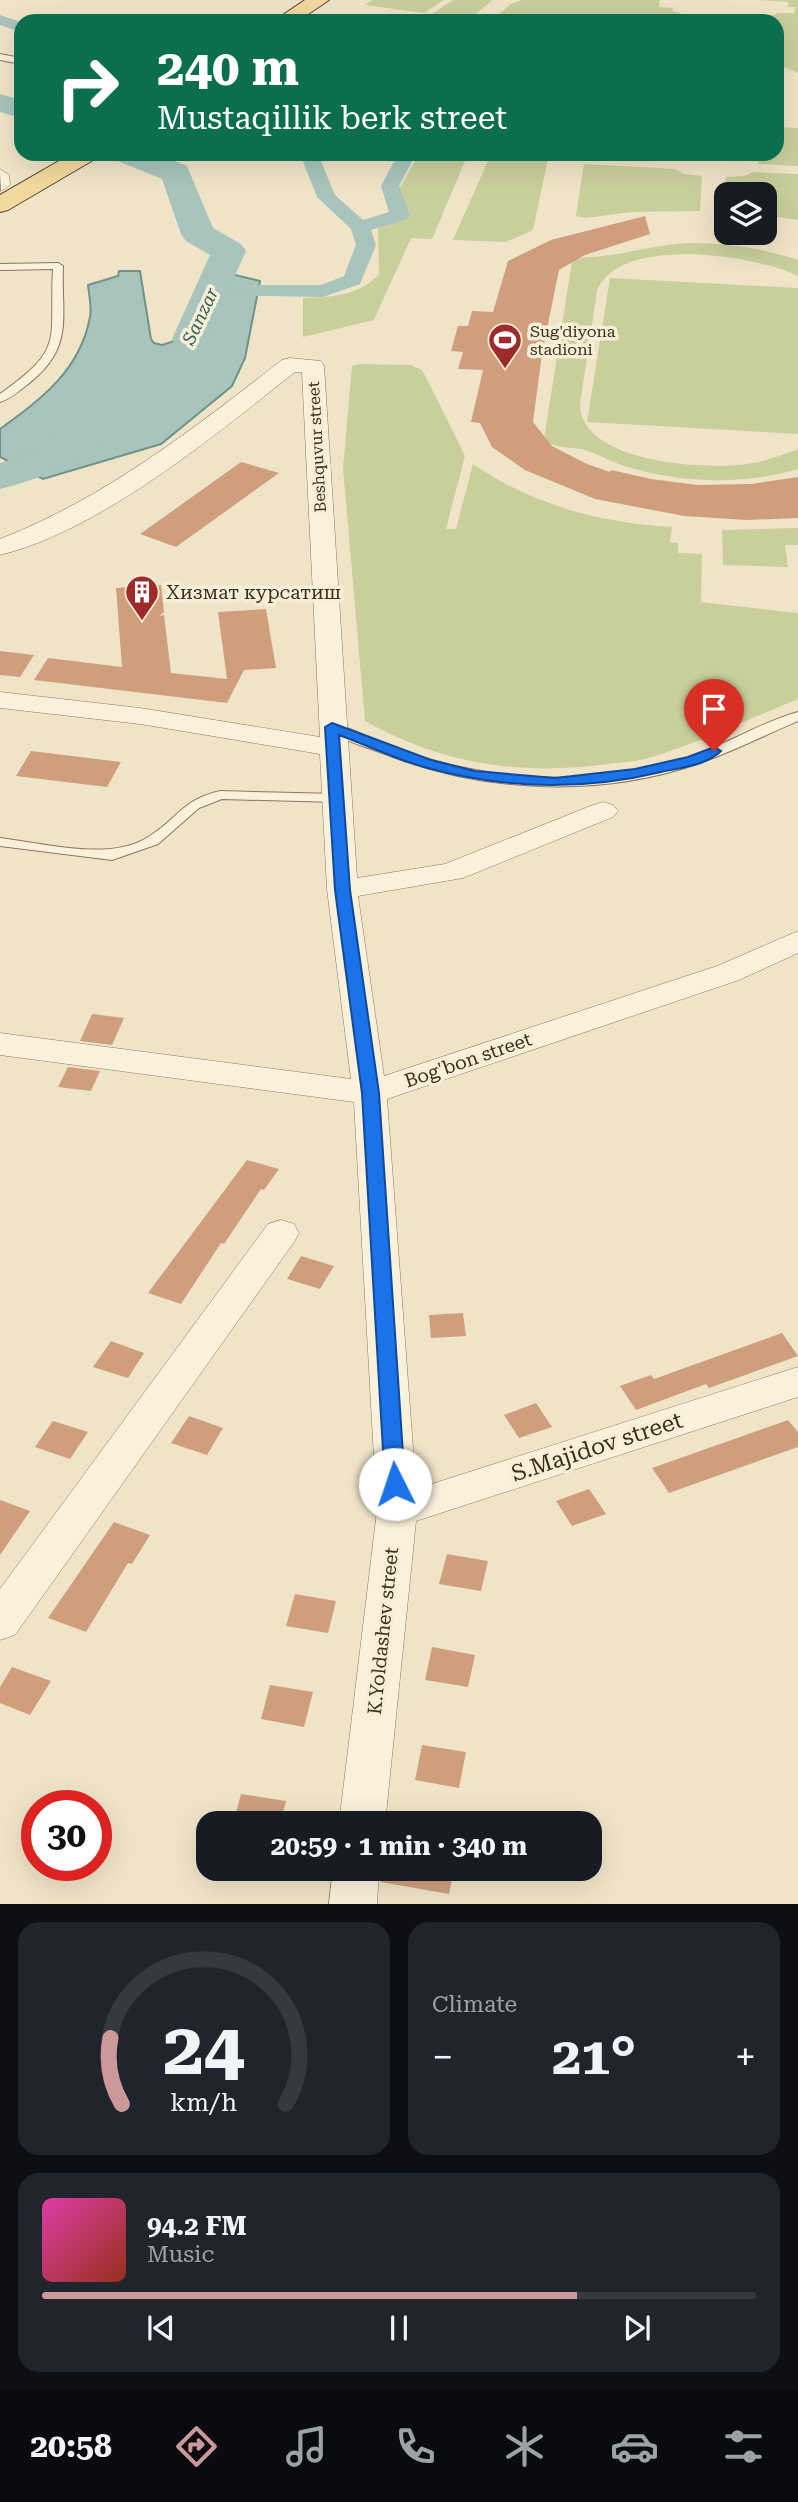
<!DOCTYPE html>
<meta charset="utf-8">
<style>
:root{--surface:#171b24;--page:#20242c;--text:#f1f3f6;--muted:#9ea1a6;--line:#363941;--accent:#cc999b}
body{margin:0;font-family:"Roboto Serif",serif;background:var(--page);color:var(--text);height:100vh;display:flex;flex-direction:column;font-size:26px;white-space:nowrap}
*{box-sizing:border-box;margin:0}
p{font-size:23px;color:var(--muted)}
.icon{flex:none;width:38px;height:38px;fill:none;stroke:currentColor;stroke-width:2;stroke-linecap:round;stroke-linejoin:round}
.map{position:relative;height:1904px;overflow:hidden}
.side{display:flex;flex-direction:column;gap:18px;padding:18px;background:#0d0f14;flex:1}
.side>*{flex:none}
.top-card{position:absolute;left:14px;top:14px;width:770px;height:147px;border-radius:21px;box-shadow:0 7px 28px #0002;background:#0b6e4f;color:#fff;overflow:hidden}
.controls{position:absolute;left:714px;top:182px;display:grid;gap:14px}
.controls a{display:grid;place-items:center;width:63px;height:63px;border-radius:14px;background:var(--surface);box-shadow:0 7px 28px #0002;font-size:35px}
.speed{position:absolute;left:21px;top:1790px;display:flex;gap:14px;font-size:35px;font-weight:700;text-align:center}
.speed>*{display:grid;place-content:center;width:91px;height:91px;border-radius:50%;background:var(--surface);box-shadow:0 7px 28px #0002;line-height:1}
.speed .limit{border:10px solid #d22;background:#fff;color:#111}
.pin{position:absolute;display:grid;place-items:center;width:60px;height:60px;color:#fff;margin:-72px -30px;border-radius:50% 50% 50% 0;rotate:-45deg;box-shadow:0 0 7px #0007}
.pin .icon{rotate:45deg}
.me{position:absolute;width:77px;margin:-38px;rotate:356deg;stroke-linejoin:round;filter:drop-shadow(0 0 5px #0008)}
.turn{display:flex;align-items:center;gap:24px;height:147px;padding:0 28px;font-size:32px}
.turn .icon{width:91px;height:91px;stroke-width:2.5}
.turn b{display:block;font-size:49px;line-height:60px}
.big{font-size:52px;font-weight:700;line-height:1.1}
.side .widget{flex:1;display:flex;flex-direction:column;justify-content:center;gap:10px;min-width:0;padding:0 24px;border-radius:21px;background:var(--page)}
.side .dial{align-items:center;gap:0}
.dial svg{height:182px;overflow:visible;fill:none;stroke:var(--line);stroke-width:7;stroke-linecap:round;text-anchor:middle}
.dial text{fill:var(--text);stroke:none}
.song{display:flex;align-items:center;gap:21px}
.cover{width:84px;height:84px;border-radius:10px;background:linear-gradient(135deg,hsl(320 70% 55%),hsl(10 70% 35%))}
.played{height:7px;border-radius:4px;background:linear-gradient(90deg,var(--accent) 75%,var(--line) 75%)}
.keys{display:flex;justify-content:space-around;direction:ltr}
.heat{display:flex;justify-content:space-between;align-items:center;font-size:38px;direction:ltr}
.side .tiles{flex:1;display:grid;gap:18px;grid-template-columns:1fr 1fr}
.widget:last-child{grid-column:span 2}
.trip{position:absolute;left:196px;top:1811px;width:406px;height:70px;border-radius:21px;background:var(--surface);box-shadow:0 7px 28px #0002;font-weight:700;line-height:70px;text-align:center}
.tab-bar{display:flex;height:112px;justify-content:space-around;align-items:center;background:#090b0e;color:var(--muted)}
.tab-bar .icon{width:49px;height:49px}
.tab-bar .current{color:var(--accent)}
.tab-bar b{font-size:32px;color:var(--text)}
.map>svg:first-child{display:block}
.green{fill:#c9cf9b}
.water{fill:#a9c4bc;stroke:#6f938a;stroke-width:2}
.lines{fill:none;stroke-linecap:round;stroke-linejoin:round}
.canal{fill:#a9c4bc;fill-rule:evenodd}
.river{fill:#a9c4bc;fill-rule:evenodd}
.building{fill:#cf9f7d}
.service-casing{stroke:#8d765c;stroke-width:2}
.minor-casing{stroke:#8d765c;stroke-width:1}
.primary-casing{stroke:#5b4430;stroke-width:2}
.service{fill:#faf1dc;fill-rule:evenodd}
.minor{fill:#faf1dc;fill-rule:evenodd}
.primary{fill:#f3d9a0;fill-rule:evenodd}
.route{fill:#1a73e8;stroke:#114b97;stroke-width:2}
.labels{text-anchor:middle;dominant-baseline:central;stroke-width:7;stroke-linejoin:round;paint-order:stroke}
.far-poi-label{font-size:16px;fill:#3d2e20;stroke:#f7eed8;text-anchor:start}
.far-street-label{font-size:16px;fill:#3d2e20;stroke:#f7eed8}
.far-water-label{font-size:18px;font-style:italic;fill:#2f5d5a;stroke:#f7eed8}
.poi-label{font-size:19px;fill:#3d2e20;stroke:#f7eed8;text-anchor:start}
.street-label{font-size:19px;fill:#3d2e20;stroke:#f7eed8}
.near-street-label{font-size:23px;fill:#3d2e20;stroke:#f7eed8}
</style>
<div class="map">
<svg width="798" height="1904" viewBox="0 0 798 1904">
<rect width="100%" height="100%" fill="#f0e4c8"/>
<g class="green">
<polygon points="372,0 444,0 424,13 365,5"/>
<polygon points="453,0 493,0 469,19 432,14"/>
<polygon points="522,0 660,0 659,7 673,8 673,11 692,17 692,21 491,21 511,4"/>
<polygon points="758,0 798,0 798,73 777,64 777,21 759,21 759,19 779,13 794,13 795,7 788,7 788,2"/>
<polygon points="777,127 798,128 798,166 758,164 759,154 777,154"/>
<path d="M 419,154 L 468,154 L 432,239 L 411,238 L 374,320 L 303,337 L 303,298 C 331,297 360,296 379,274 L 378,228 L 379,223 L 406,213 L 407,207 L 399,189 Z"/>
<polygon points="491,154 549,154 533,230 506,242 453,240"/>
<polygon points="584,164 675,169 684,174 702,176 700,211 631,212 586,218 576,216"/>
<polygon points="753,172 798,174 798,220 765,215 765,194 726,194 725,211 726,177 744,176"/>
<path d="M 689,243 C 726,243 762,248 798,260 L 798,276 C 756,255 619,234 597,291 L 580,404 C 581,463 705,470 747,464 C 765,461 781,456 798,449 L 798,469 C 745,485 683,483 631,468 C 615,464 600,455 585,450 C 570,446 556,450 544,439 L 572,261 C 586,255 596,258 611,255 C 637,251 661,244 689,243 Z"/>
<polygon points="610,278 798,288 798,434 587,422"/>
<path d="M 358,364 L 411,365 L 422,370 L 435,395 L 465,456 L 446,529 L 456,529 L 473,464 C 532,505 601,523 672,527 L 670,542 L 678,543 L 678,553 L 702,554 L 701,602 L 798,613 L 798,699 C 749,719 700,743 649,758 C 636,762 621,762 607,764 C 520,776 442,764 365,721 L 343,468 L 352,366 Z"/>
<polygon points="798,528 798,545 785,545 788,567 723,565 722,530"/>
</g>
<path class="water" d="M 211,270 L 231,270 L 231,274 L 260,281 L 245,358 L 232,386 L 161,444 L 43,479 L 0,457 L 0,429 C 41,399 80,371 90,317 C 92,307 89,295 88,285 L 118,276 L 119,271 L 140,271 L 151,339 L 154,343 L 162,345 L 181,339 Z"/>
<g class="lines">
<g class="canal">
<polygon points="0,15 21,22 21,32 0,25"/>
<polygon points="300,154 318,154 335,195 363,220 389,212 381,186 398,154 416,154 399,186 410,215 407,219 371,230 376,245 360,284 323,297 210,295 207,291 210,287 217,285 321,285 344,276 356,245 351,229 317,197"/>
</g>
<g class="river">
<polygon points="0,94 21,100 21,118 0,112"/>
<polygon points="113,154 157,154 187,166 213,228 241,244 246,251 203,347 190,350 177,347 172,339 210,255 186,241 181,234 162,179 118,161"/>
<path d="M 87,417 L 101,421 L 107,429 C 82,464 40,479 0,489 L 0,463 L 33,452 L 73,421 Z"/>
</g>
</g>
<g class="building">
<polygon points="645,216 650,234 585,255 559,270 542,354 533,422 552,446 587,464 610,472 611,470 651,479 698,485 751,484 798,477 798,518 747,520 684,516 595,499 525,470 492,447 480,423 471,422 483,370 458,369 463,352 451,351 458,326 468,326 472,311 493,312 508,261 551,240"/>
<polygon points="241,462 279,473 176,547 140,534"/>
<polygon points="161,585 164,612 159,616 164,615 171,673 227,679 218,612 266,609 276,668 244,670 227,703 34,680 48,658 122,667 116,588"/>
<polygon points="0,651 34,655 20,677 0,675"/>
<polygon points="31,751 121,762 107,787 16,776"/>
<polygon points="92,1014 124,1018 112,1045 80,1041"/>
<polygon points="68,1067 100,1071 91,1091 58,1087"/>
<polygon points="247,1160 279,1169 264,1190 261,1189 224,1244 221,1243 181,1304 148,1293"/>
<polygon points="301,1256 334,1266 320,1289 287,1279"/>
<polygon points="463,1313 466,1336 431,1338 429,1315"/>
<polygon points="782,1333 798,1356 709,1388 706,1384 636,1410 620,1386 651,1375 654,1379"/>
<polygon points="111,1341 144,1353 128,1378 93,1367"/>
<polygon points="536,1403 552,1427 519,1438 504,1415"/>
<polygon points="189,1416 223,1428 207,1455 171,1443"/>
<polygon points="788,1420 798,1432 798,1447 669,1493 652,1468"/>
<polygon points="53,1421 88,1432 70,1459 35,1447"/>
<polygon points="589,1489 606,1514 572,1526 556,1501"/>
<polygon points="0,1500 30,1511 0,1555"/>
<polygon points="114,1522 150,1535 132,1564 128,1563 86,1632 48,1618"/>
<polygon points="447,1554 488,1561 481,1591 439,1584"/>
<polygon points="295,1594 336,1601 328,1633 286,1626"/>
<polygon points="432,1647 475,1655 468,1687 425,1680"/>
<polygon points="12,1667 51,1681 30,1715 0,1703 0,1687"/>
<polygon points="270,1685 313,1692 304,1727 261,1719"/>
<polygon points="422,1745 466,1752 459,1788 415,1780"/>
<polygon points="241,1794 286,1801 280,1824 233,1824"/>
<polygon points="382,1869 454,1869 449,1894 381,1882"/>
</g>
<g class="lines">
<g class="service-casing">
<g id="service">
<polygon points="0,54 21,58 21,64 0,60"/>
<path d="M 58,263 L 63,266 C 61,319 75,348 27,385 C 19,391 10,399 0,402 L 0,394 C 66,347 49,342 53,269 L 0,270 L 0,264 Z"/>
<path d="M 798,712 L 798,721 C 765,735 734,751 700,763 C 603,797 489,793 393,757 C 375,750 337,739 325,727 L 327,724 L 337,724 C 368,736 399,751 432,760 C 514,783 608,785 690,757 C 726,745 761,722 798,712 Z"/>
<path d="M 220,791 L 336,794 L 343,798 L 336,802 L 222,799 L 199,808 L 158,844 L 112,860 L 0,846 L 0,838 C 44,843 110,862 148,837 C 178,819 181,800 220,791 Z"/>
</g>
</g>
<g class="minor-casing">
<g id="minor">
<polygon points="0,169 9,175 10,185 1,191"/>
<path d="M 290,358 L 321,361 L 324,366 L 357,878 L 445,864 L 593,805 L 603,802 L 613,805 L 618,811 L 613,817 L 463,878 L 358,896 L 384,1076 L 717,966 L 798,931 L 798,953 L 739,980 L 387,1099 L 416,1489 L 798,1367 L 798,1397 L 416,1521 L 385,1824 L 339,1824 L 377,1511 L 354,1102 L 0,1055 L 0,1033 L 351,1079 L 327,889 L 320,754 L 140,724 L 0,708 L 0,692 L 140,708 L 320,737 L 302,372 L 295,372 C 214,436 101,530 0,555 L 0,539 C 105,498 193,429 282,360 Z"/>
<polygon points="281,1220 294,1224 299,1233 294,1242 15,1635 0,1640 0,1589 268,1224"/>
<polygon points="333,1869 379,1869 377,1904 329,1904"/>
</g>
</g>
<g class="primary-casing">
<g id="primary">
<polygon points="305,0 329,0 298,21 274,21"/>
<polygon points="71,154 98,154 95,159 8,210 0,212 0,195"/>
</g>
</g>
<use href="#service" class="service"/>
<use href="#minor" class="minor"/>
<use href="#primary" class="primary"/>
</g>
<path class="route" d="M 332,723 L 431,760 L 475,771 L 555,778 L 635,769 L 688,757 L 714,747 L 721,751 C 707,765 680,768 661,772 C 582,791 503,789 424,767 C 395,759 367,745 339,735 L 350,890 L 379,1093 L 405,1484 L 402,1489 L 395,1492 L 388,1489 L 385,1484 L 362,1093 L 335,890 L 325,727 Z"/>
<defs>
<g id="stadium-pin" transform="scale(1.75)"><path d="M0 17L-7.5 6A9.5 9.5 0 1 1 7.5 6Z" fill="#9e2a2b" stroke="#f7eed8"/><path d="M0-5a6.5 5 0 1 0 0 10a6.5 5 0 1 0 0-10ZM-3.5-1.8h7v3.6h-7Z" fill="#fff"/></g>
<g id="building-pin" transform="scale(1.75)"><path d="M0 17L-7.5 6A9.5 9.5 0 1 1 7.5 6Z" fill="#9e2a2b" stroke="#f7eed8"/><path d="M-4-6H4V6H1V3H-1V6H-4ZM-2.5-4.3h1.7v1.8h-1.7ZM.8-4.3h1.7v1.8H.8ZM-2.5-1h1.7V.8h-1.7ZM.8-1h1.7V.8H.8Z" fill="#fff"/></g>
</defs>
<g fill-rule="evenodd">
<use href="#stadium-pin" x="505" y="340"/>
<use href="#building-pin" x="142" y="592"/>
</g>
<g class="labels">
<g class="far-poi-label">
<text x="530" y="331">Sug'diyona<tspan x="530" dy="18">stadioni</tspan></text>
</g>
<g class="far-street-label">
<text transform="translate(317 447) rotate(-93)">Beshquvur street</text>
</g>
<g class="far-water-label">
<text transform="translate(200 316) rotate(-65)">Sanzar</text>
</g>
<g class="poi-label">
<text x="166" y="592">Хизмат курсатиш</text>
</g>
<g class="street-label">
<text transform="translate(468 1060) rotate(-19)">Bog'bon street</text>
<text transform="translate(383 1631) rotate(-84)">K.Yoldashev street</text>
</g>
<g class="near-street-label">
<text transform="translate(597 1447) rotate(-18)">S.Majidov street</text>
</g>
</g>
</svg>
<div class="controls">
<a><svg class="icon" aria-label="layers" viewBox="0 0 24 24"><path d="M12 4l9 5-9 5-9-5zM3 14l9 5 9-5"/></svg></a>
</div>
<div class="speed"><div class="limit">30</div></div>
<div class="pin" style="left:714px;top:751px;background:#d93025"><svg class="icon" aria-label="arrive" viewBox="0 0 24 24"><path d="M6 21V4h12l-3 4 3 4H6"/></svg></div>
<svg class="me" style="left:395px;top:1484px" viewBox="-20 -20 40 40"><circle r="19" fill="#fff"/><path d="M0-13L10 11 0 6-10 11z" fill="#1a73e8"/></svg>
<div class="trip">20:59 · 1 min · 340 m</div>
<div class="top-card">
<div class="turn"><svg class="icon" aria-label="right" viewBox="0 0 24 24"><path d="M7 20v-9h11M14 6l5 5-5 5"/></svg><div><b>240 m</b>Mustaqillik berk street</div></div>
</div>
</div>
<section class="side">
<div class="tiles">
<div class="widget dial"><svg viewBox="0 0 100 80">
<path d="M14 69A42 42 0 1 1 86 69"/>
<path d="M14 69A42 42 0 0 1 9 40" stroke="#cc999b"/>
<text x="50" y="56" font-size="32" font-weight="700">24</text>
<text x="50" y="72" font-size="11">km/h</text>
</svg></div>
<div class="widget"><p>Climate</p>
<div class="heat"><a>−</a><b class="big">21°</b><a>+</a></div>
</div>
<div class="widget">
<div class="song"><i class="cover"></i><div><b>94.2 FM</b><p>Music</p></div></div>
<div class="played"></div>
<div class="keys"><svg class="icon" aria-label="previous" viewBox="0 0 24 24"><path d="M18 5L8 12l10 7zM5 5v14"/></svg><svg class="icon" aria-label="pause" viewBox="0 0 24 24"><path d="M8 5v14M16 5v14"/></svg><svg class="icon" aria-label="next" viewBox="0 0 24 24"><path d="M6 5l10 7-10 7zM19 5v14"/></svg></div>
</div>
</div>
</section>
<nav class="tab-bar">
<b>20:58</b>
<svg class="icon current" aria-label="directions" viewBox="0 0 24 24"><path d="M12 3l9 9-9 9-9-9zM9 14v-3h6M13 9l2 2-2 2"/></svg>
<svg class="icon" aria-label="music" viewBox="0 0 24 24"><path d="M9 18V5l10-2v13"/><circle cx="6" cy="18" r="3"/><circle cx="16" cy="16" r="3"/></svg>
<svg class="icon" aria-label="phone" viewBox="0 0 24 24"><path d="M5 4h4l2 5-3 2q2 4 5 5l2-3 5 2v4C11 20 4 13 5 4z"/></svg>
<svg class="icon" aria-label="climate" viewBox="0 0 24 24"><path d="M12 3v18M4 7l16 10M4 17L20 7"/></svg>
<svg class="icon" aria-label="car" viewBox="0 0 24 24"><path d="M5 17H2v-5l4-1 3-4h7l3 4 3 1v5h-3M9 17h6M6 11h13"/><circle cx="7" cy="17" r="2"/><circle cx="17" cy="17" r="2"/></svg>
<svg class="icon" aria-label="filters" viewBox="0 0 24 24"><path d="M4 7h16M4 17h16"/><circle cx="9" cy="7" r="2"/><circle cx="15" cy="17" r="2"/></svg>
</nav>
